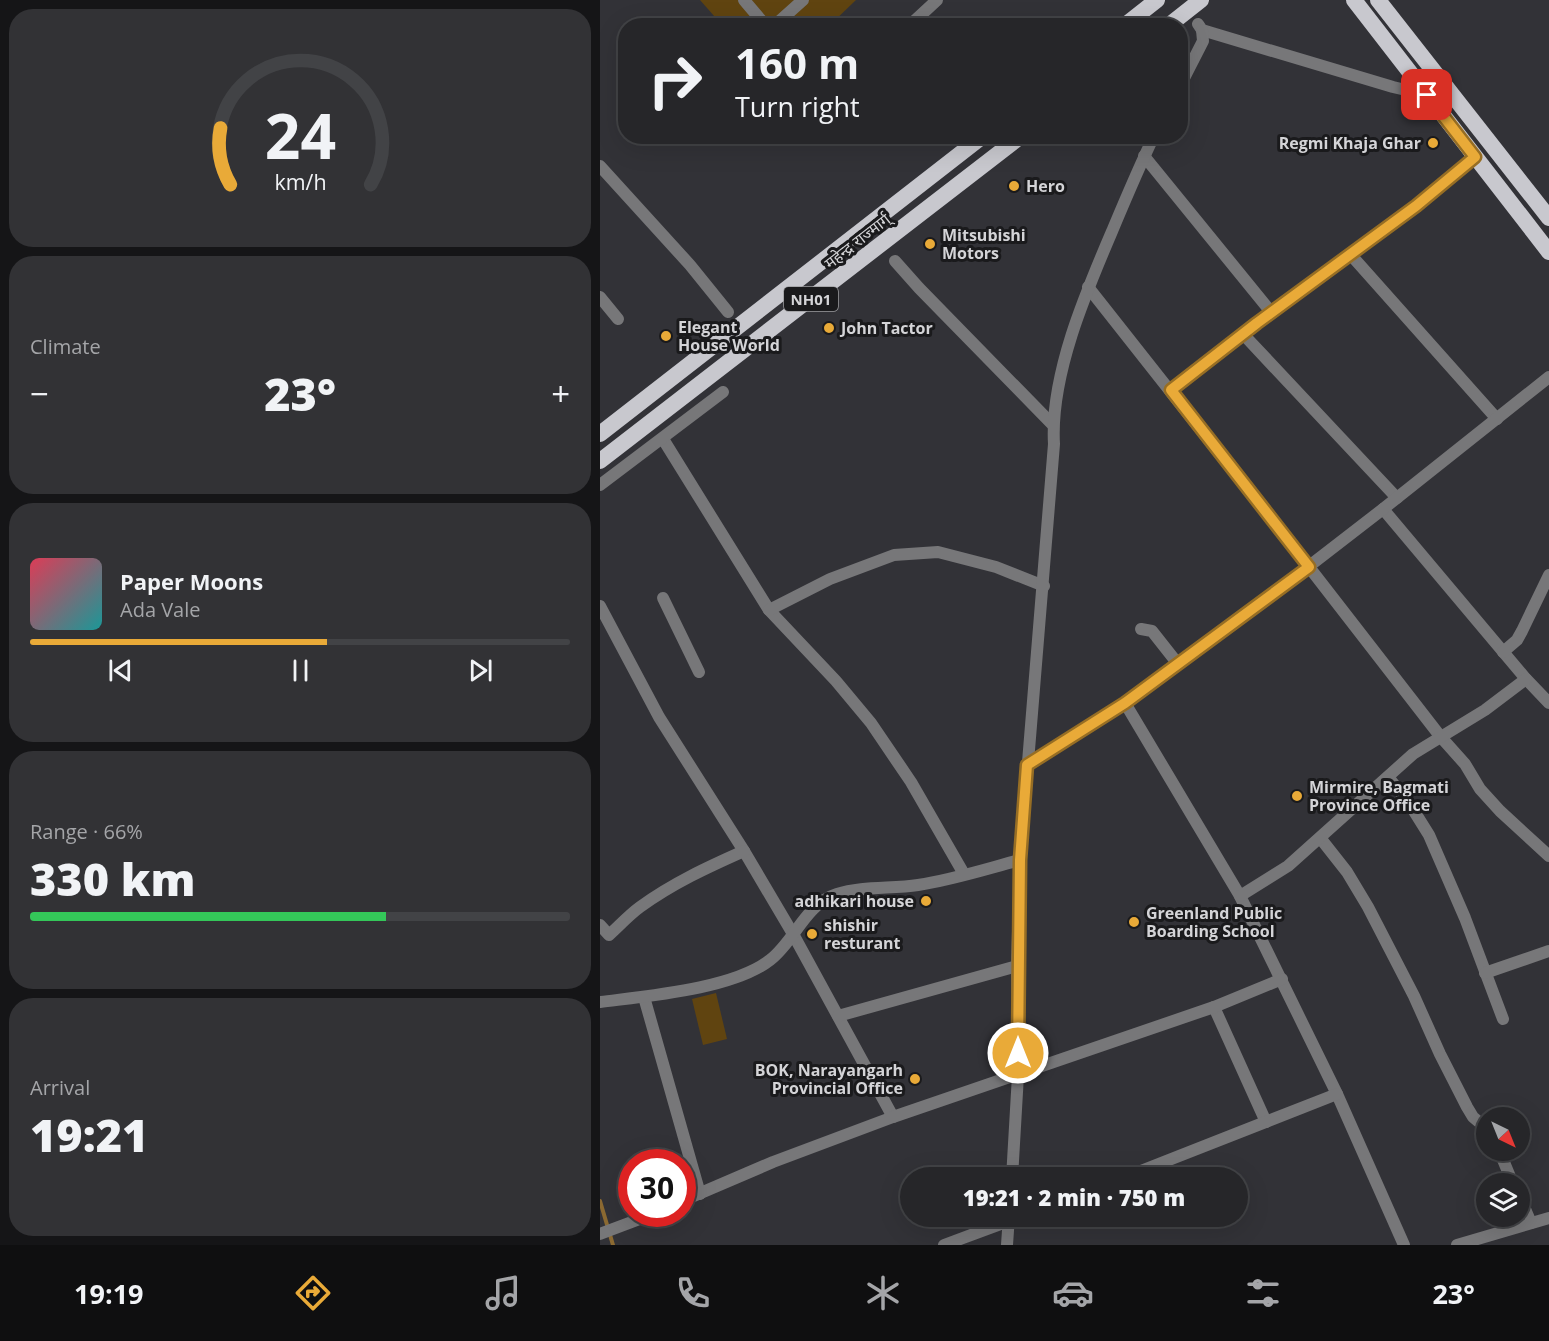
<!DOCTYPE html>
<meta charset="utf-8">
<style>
:root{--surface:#262629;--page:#323235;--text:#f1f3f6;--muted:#a4a5a8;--line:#424346;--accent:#e9aa38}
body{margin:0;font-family:"Open Sans","Noto Sans Devanagari",sans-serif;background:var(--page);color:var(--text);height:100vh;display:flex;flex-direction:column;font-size:22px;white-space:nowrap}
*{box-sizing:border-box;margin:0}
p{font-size:20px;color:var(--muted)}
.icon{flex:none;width:33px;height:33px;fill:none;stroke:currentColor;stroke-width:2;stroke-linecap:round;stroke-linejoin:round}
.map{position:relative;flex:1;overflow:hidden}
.side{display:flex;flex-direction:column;gap:9px;padding:9px;background:#151517;width:600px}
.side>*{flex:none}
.hud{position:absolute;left:18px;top:18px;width:570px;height:126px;border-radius:24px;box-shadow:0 6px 24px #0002,0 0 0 2px var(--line);background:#262629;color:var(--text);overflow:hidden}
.needle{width:39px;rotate:137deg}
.controls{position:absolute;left:876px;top:1107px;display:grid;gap:12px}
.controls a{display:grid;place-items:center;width:54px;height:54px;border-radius:50%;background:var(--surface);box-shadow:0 6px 24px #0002,0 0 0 2px var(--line);font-size:30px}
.speed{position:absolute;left:18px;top:1149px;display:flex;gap:12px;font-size:30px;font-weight:700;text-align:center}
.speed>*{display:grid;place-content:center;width:78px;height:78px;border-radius:50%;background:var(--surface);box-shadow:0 6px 24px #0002,0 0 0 2px var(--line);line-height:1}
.speed .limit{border:9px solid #d22;background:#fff;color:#111}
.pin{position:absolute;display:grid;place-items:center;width:51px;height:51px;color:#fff;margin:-26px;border-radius:12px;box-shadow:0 3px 9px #0006}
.me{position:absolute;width:66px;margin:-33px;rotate:0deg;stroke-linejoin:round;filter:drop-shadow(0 0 4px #0008)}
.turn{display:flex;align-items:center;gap:21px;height:126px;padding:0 18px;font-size:27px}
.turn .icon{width:78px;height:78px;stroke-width:2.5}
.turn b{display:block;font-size:42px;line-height:51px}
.big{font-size:45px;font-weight:800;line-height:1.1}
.side .tile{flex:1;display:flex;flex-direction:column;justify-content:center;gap:9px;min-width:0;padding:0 21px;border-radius:24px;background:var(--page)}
.side .dial{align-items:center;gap:0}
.dial svg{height:156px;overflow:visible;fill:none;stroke:var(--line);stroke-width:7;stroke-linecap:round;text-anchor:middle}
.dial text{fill:var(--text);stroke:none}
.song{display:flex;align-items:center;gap:18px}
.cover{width:72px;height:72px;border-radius:9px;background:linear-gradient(135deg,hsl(350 70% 55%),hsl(180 70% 35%))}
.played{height:6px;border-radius:3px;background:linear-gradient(90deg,var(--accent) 55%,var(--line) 55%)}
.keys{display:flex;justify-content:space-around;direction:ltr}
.heat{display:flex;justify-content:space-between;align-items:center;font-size:33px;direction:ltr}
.charge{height:9px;border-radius:4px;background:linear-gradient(90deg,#34c759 66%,var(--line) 0)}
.trip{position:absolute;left:300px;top:1167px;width:348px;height:60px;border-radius:30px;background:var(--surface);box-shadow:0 6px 24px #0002,0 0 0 2px var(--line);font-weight:800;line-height:60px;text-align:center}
.menu{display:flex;height:96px;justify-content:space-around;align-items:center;background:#0f0f10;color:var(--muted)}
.menu .icon{width:42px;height:42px}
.menu .selected{color:var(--accent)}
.menu b{font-size:27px;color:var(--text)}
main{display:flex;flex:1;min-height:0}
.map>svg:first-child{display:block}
.green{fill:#604410}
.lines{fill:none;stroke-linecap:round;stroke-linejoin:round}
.stream{stroke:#8c6a32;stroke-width:4}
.minor{stroke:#777779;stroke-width:12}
.trunk{stroke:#c8c8ce;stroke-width:16}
.route-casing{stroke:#976e24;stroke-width:15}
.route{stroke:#e9aa38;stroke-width:10}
.poi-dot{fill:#e9aa38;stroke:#1a1a1c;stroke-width:2}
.labels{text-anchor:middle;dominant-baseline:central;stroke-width:6;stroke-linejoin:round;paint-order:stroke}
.shield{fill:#1a1a1c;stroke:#9c9c9f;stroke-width:1.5}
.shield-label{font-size:15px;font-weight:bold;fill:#d4d4d7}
.poi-label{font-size:16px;font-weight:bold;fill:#d4d4d7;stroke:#1a1a1c;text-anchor:start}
.street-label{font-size:16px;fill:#d4d4d7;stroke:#1a1a1c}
</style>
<main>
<section class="side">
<div class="tile dial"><svg viewBox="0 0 100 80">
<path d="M14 69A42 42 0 1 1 86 69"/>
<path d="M14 69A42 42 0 0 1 9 40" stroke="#e9aa38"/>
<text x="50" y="56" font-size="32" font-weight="700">24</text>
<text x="50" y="72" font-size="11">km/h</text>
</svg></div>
<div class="tile"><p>Climate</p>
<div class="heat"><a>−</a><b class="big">23°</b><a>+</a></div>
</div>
<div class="tile">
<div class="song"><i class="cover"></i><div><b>Paper Moons</b><p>Ada Vale</p></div></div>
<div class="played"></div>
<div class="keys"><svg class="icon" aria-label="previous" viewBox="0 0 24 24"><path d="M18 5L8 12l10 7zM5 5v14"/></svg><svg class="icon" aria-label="pause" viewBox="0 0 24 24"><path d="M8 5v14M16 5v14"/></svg><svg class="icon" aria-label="next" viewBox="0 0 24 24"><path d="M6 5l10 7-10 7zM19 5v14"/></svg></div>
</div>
<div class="tile"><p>Range · 66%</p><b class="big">330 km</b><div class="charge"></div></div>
<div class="tile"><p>Arrival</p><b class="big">19:21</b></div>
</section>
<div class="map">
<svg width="949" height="1245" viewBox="0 0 949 1245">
<rect width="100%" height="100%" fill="#323237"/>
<g class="green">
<polygon points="100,0 256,0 229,26 122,25"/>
<polygon points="116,993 127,1039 103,1045 92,999"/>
</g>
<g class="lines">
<polyline class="stream" points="0,1201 13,1245"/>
<g class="minor">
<polyline points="144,0 166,26"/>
<polyline points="598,24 602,30 793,87 827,95"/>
<polyline points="174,26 203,0"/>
<polyline points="309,26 337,0"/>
<polyline points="580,86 603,41 602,30"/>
<polyline points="544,156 671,312"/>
<polyline points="0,166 90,265 128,312"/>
<polyline points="751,255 897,419"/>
<polyline points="295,261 319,288 453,425"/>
<polyline points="488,287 709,567 840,736 865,764 880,789 900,811 949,856"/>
<polyline points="0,297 18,319"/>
<polyline points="643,334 797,498"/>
<polyline points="571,390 671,312 816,206 875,157"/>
<polyline points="63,439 169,610 236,681 271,723 311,782 364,874"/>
<polyline points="0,485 123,392"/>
<polyline points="783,509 926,679 949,703"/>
<polyline points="63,598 99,672"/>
<polyline points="0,606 59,717 144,851 193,934 293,1117"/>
<polyline points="169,610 230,579 294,555 338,552 396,567 444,586"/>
<polyline points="541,629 552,631 578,664"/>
<polyline points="903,652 917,640 922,631 949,575"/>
<polyline points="525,703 640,896 737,1094 804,1245"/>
<polyline points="427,765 525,703 655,608 783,509 949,377"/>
<polyline points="788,777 809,803 829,835 865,918 903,1019"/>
<polyline points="721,839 747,872 768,907 814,996 840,1054 867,1107 873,1117 886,1128"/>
<polyline points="640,896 688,866 813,754 885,710 926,679"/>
<path d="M 0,925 L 9,935 C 19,926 29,915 40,907 C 73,883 108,867 144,851"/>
<polyline points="885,973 949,951"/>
<polyline points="44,997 100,1194"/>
<path d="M 0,1002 C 47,996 133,989 170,960 C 195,941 205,904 237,894 C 262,886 292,889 318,885 C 352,880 386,869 420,860"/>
<polyline points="614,1007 666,1122"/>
<polyline points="238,1016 417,966"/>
<polyline points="899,1150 913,1184"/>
<path d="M 412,1178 L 418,1075 L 417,966 L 420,860 L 454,444 C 450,375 486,292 513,229 C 526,198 539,167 554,136"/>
<polyline points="523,1178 737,1094"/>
<polyline points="920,1197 931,1223"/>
<polyline points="82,1201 173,1162 293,1117 614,1007 682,979"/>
<polyline points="0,1234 53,1214"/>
<polyline points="344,1245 422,1216"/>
<polyline points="407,1245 409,1216"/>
<polyline points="857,1245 949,1218"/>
</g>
<g class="trunk">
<polyline points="754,0 949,252"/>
<polyline points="778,0 949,218"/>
<polyline points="524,26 557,0"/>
<polyline points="568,26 601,0"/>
<polyline points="0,434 383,136"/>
<polyline points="0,461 421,136"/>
</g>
</g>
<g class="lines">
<g class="route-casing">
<polyline id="route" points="418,1053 420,860 427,765 525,703 709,567 571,390 657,323 816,206 875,157 827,95"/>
</g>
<use href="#route" class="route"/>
</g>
<g class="poi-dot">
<circle cx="833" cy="143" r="6"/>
<circle cx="414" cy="186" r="6"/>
<circle cx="330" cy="244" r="6"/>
<circle cx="229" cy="328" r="6"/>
<circle cx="66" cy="336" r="6"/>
<circle cx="697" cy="796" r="6"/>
<circle cx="326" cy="901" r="6"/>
<circle cx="534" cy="922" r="6"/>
<circle cx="212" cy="934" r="6"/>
<circle cx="315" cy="1079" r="6"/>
</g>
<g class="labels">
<rect class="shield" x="184" y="287" width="54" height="24" rx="4.5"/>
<g class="shield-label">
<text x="211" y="299">NH01</text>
</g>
<g class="poi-label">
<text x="821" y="143" text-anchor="end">Regmi Khaja Ghar</text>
<text x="426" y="186">Hero</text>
<text x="342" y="235">Mitsubishi<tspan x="342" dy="18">Motors</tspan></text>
<text x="78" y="327">Elegant<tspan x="78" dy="18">House World</tspan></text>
<text x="241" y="328">John Tactor</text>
<text x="709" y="787">Mirmire, Bagmati<tspan x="709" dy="18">Province Office</tspan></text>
<text x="314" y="901" text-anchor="end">adhikari house</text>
<text x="546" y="913">Greenland Public<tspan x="546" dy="18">Boarding School</tspan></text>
<text x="224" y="925">shishir<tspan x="224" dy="18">resturant</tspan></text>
<text x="303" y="1070" text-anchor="end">BOK, Narayangarh<tspan x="303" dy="18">Provincial Office</tspan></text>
</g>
<g class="street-label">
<text transform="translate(257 241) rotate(-38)">महेन्द्र राज्मार्ग्</text>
</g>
</g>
</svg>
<div class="controls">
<a><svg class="needle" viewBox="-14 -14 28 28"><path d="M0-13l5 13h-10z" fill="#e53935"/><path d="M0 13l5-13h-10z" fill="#a4a5a8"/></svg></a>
<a><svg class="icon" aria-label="layers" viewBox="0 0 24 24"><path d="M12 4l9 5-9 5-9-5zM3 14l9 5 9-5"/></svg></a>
</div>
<div class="speed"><div class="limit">30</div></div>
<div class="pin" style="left:827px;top:95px;background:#d93025"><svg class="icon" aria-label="arrive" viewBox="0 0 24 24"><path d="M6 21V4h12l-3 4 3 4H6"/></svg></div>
<svg class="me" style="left:418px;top:1053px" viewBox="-20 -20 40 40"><circle r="17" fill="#e9aa38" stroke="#fff" stroke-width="3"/><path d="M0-11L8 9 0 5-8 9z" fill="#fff"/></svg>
<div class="trip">19:21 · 2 min · 750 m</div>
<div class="hud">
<div class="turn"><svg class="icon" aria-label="right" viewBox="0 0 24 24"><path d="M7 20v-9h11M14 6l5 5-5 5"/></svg><div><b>160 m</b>Turn right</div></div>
</div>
</div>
</main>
<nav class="menu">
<b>19:19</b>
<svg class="icon selected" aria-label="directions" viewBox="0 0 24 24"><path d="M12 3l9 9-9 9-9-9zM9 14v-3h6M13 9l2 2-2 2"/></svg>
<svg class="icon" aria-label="music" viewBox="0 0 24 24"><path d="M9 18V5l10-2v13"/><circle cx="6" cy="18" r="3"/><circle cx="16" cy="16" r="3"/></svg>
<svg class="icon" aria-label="phone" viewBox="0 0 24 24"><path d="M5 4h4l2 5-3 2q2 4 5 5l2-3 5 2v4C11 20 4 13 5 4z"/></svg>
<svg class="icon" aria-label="climate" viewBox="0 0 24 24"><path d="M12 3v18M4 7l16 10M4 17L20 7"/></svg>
<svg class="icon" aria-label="car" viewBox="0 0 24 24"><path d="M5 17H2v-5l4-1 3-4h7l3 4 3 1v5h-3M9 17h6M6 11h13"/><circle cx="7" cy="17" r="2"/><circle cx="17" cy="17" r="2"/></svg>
<svg class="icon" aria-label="filters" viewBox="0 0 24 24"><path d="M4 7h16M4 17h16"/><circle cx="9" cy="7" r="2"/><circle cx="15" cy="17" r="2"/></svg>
<b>23°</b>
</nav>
